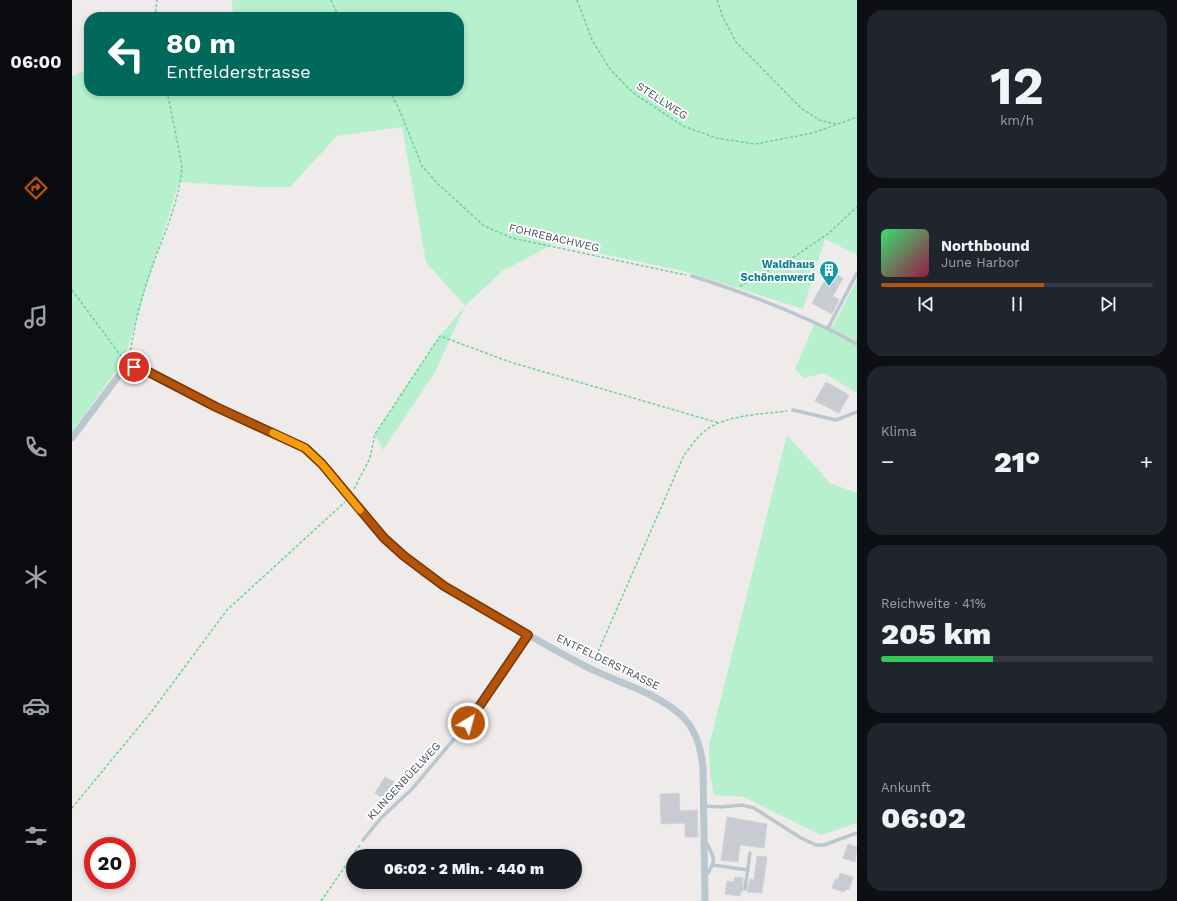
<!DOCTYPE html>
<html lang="de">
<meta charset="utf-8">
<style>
:root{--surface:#171b24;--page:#20242c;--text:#f1f3f6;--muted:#9ea1a6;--line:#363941;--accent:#b45309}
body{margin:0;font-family:"Work Sans",sans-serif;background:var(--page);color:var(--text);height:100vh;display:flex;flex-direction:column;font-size:15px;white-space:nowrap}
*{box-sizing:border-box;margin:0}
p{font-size:13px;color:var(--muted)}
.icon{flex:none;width:22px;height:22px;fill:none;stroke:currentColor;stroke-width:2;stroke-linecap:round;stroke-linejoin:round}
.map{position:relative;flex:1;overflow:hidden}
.side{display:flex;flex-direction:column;gap:10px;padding:10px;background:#0d0f14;width:320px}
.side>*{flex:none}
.guide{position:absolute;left:12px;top:12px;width:380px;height:84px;border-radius:16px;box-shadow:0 2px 6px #0003;background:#00695c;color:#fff;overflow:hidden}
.speed{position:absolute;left:12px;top:837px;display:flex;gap:8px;font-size:20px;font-weight:700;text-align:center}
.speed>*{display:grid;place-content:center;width:52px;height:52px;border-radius:50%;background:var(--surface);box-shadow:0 2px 6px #0003;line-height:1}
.speed .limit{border:6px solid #d22;background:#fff;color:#111}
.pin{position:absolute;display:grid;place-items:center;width:34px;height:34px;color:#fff;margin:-17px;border:2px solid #fff;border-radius:50%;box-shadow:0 1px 4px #0007}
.me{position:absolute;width:44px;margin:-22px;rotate:37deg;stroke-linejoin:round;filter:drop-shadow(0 0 3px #0008)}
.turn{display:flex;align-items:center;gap:14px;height:84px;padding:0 16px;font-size:18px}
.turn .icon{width:52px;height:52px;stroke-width:2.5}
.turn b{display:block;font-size:28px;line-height:34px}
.big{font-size:30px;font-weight:800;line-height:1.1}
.side .tile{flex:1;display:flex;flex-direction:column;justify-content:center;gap:6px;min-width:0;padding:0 14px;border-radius:16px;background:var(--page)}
.side .dial{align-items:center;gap:0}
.dial b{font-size:52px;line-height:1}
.song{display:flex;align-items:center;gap:12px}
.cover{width:48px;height:48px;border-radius:6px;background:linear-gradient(135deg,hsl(140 70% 55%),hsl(340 70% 35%))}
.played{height:4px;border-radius:2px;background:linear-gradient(90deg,var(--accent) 60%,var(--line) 60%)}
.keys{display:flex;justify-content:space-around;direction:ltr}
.heat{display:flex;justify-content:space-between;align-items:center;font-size:22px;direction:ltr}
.charge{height:6px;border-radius:3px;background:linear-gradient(90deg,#34c759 41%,var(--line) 0)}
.trip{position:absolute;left:274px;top:849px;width:236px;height:40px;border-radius:20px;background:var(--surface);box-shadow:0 2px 6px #0003;font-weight:800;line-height:40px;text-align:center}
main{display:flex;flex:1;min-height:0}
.tab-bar{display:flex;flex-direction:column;width:72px;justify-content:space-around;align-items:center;background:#090b0e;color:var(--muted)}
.tab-bar .icon{width:28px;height:28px}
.tab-bar .on{color:var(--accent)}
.tab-bar b{font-size:18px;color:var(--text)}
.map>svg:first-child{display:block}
.green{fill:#b6f0cc}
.building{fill:#c8cbd1;stroke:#cfd2d8}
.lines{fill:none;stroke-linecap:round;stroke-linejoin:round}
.path{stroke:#6dcf9d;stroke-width:1.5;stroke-dasharray:3 2;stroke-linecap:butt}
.lane{stroke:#bbc7cf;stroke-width:3.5}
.street{stroke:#bbc7cf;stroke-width:7}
.route-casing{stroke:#753606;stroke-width:10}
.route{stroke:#b45309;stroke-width:7}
.slow{stroke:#f59e0b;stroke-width:7}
.labels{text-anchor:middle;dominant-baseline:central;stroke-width:4;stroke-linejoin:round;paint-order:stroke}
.street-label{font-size:11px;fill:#43505a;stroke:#fff}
.culture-label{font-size:11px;font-weight:bold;fill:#0d838f;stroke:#fff;text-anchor:end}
</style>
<main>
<nav class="tab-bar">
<b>06:00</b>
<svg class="icon on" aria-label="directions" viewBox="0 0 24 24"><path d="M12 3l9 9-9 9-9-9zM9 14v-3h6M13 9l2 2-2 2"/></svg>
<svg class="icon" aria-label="music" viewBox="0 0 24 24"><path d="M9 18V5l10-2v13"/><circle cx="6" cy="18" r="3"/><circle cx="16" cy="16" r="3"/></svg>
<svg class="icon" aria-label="phone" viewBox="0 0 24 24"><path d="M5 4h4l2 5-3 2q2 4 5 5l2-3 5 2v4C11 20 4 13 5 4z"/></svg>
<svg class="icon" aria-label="climate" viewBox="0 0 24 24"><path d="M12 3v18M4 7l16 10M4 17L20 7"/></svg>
<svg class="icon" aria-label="car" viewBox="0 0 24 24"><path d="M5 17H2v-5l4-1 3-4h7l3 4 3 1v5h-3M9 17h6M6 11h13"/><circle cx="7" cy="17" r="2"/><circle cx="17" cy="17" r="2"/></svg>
<svg class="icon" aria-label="filters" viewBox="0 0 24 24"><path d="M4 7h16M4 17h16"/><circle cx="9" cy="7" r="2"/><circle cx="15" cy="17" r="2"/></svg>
</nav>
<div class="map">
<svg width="785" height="901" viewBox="0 0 785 901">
<rect width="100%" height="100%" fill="#efebeb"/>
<g class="green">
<polygon points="160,0 785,0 785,255 753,239 731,309 612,271 482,244 430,271 393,306 363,372 311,450 303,434 368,336 393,306 354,262 330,127 265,136 218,187 186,187 107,182 55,350 48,365 0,432 0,76 17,70 17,91 387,91 387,17 161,17"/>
<polygon points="785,280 785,393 752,373 732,378 723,369 742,325 761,326"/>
<polygon points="715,435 758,483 785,493 785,823 749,835 672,797 642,795 638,773 637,746"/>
</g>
<g class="building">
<polygon points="758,271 771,278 761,296 767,300 760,314 740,303"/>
<polygon points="754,382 777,395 767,413 743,401"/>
<polygon points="313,777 322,782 312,799 303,793"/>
<polygon points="607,793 608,811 625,810 626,837 613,837 613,823 589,824 588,794"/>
<polygon points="655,817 695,824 692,848 668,845 666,862 649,860"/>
<polygon points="776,844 785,847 783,862 771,858"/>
<polygon points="685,856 695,857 690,893 675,892 678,879 682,880"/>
<polygon points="768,873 781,877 777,890 774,889 772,892 760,888 763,879 766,880"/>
<polygon points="663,877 671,878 671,891 669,891 668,896 653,894 655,881 662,882"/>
</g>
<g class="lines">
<g class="path">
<polyline points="259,0 267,17"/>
<polyline points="505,0 520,40 538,69 560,92 611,126 644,138 683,144 741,133 785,117"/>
<polyline points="645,0 651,17 664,42 729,108 747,120 764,124"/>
<polyline points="83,17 85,0"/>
<polyline points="318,91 327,109 350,166 366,184 412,226 440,238 614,275"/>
<polyline points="668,286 725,255 757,233 785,207"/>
<polyline points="0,290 52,360"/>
<path d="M 57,360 C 61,332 69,296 79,270 C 91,236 108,201 110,165 L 95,91"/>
<polyline points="282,489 298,458 303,434 368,336 438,362 647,423"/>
<path d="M 521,660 L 526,652 L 612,455 C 619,446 625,437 634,430 C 653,415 692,414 715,411"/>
<polyline points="0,808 80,711 155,610 273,502"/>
<polyline points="249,901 288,845"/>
</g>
<g class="lane">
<path d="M 620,276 C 677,294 732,315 785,344"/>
<polyline points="756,328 785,273"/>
<polyline points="721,410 764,420 785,412"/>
<polyline points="631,806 649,807 670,805 682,808 729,838 744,845 752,845 785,833"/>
<polyline points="291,840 309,818 340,789 403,714 456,635"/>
<polyline points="641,865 676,870"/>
<path d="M 633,877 C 645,861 643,858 634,842"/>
<polyline points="673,889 678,853"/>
</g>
<path class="street" d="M 0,438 L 48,374 L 55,368 L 69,367 L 144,407 L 233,447 L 250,464 L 312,537 L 351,573 L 372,586 C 419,613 466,642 515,667 C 546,683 582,691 609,715 C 623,728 629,748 631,767 L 633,901"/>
</g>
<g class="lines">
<g class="route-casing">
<polyline id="route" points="62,367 69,368 144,407 233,448 250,464 312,538 332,556 372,586 456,635 396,723"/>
</g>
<use href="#route" class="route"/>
<polyline class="slow" points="201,433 233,448 250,464 288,510"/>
</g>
<defs>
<g id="building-pin" transform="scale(1)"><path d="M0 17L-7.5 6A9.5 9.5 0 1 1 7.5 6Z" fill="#0f9aa8" stroke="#fff"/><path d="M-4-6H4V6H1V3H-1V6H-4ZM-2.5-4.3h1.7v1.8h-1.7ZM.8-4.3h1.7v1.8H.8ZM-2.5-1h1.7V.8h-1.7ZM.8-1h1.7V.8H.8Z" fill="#fff"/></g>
</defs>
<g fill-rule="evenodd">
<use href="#building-pin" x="757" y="270"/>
</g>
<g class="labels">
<g class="street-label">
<text transform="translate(590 101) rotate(33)">STELLWEG</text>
<text transform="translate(482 238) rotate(13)">FOHREBACHWEG</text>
<text transform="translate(536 662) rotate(26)">ENTFELDERSTRASSE</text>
<text transform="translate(332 781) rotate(-47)">KLINGENBÜELWEG</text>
</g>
<g class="culture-label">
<text x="743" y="264">Waldhaus<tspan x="743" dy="13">Schönenwerd</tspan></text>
</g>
</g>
</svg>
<div class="speed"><div class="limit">20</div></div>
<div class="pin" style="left:62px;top:367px;background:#d93025"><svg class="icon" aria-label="arrive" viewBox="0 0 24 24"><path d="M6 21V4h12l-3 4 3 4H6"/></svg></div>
<svg class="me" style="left:396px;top:723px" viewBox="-20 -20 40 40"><circle r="17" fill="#b45309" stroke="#fff" stroke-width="3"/><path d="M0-11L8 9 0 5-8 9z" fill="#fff"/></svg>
<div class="trip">06:02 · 2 Min. · 440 m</div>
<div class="guide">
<div class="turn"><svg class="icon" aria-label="left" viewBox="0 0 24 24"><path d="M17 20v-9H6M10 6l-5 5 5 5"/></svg><div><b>80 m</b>Entfelderstrasse</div></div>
</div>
</div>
<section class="side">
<div class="tile dial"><b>12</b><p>km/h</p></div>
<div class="tile">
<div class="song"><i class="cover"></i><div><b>Northbound</b><p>June Harbor</p></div></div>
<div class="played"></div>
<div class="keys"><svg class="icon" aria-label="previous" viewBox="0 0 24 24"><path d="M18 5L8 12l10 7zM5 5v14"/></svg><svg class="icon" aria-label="pause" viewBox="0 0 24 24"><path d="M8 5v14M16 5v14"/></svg><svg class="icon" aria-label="next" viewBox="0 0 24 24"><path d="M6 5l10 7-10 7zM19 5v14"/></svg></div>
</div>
<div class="tile"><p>Klima</p>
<div class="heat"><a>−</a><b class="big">21°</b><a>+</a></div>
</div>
<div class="tile"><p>Reichweite · 41%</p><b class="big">205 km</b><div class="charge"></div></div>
<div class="tile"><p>Ankunft</p><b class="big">06:02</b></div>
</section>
</main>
